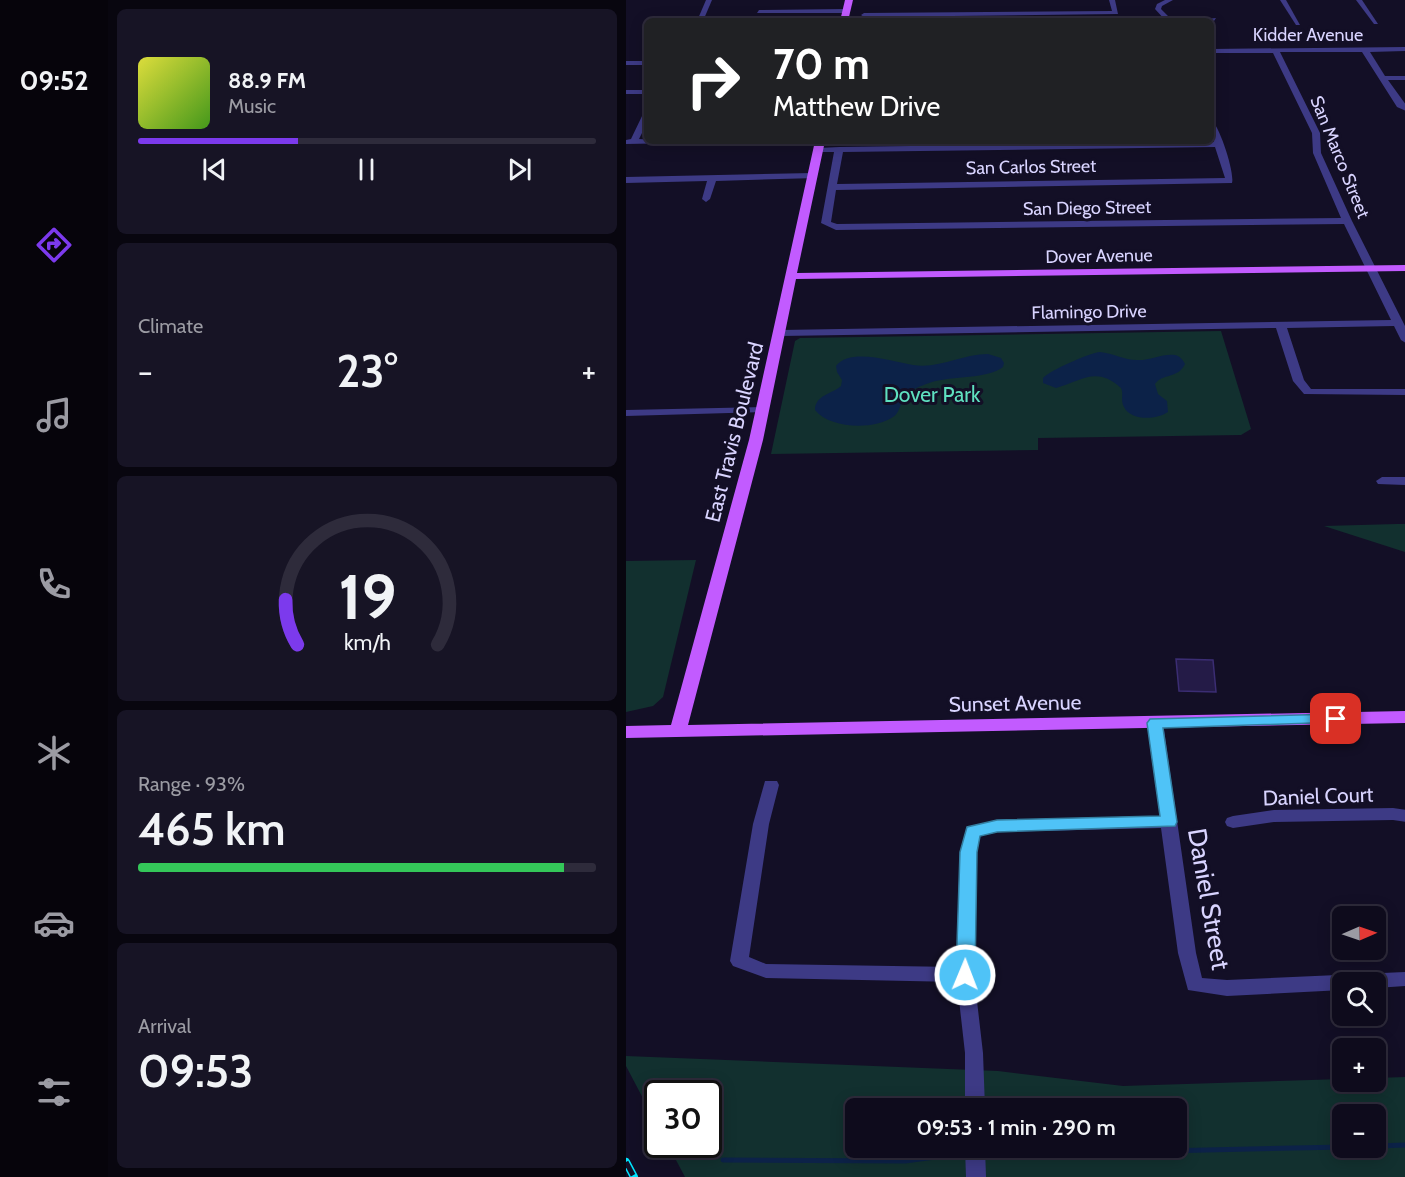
<!DOCTYPE html>
<meta charset="utf-8">
<style>
:root{--surface:#0e0b1c;--page:#171425;--text:#f1f3f6;--muted:#9b9ba3;--line:#2e2b3b;--accent:#7c3aed}
body{margin:0;font-family:Cabin,sans-serif;background:var(--page);color:var(--text);height:100vh;display:flex;flex-direction:column;font-size:22px;white-space:nowrap}
*{box-sizing:border-box;margin:0}
p{font-size:20px;color:var(--muted)}
.icon{flex:none;width:33px;height:33px;fill:none;stroke:currentColor;stroke-width:2;stroke-linecap:round;stroke-linejoin:round}
.map{position:relative;flex:1;overflow:hidden}
.details{display:flex;flex-direction:column;gap:9px;padding:9px;background:#08060f;width:518px}
.details>*{flex:none}
.guide{position:absolute;left:18px;top:18px;width:570px;height:126px;border-radius:9px;box-shadow:0 3px 15px #0003,0 0 0 2px var(--line);background:#202124;color:#fff;overflow:hidden}
.needle{width:39px;rotate:88deg}
.fabs{position:absolute;left:706px;top:906px;display:grid;gap:12px}
.fabs a{display:grid;place-items:center;width:54px;height:54px;border-radius:9px;background:var(--surface);box-shadow:0 3px 15px #0003,0 0 0 2px var(--line);font-size:30px}
.speed{position:absolute;left:18px;top:1080px;display:flex;gap:12px;font-size:30px;font-weight:700;text-align:center}
.speed>*{display:grid;place-content:center;width:78px;height:78px;border-radius:50%;background:var(--surface);box-shadow:0 3px 15px #0003,0 0 0 2px var(--line);line-height:1}
.speed .limit{border:3px solid #111;border-radius:9px;background:#fff;color:#111}
.pin{position:absolute;display:grid;place-items:center;width:51px;height:51px;color:#fff;margin:-26px;border-radius:12px;box-shadow:0 3px 9px #0006}
.me{position:absolute;width:66px;margin:-33px;rotate:1deg;stroke-linejoin:round;filter:drop-shadow(0 0 4px #0008)}
.turn{display:flex;align-items:center;gap:21px;height:126px;padding:0 30px;font-size:27px}
.turn .icon{width:78px;height:78px;stroke-width:2.5}
.turn b{display:block;font-size:42px;line-height:51px}
.big{font-size:45px;font-weight:600;line-height:1.1}
.details .tile{flex:1;display:flex;flex-direction:column;justify-content:center;gap:9px;min-width:0;padding:0 21px;border-radius:9px;background:var(--page)}
.details .dial{align-items:center;gap:0}
.dial svg{height:156px;overflow:visible;fill:none;stroke:var(--line);stroke-width:7;stroke-linecap:round;text-anchor:middle}
.dial text{fill:var(--text);stroke:none}
.song{display:flex;align-items:center;gap:18px}
.cover{width:72px;height:72px;border-radius:9px;background:linear-gradient(135deg,hsl(60 70% 55%),hsl(100 70% 35%))}
.played{height:6px;border-radius:3px;background:linear-gradient(90deg,var(--accent) 35%,var(--line) 35%)}
.keys{display:flex;justify-content:space-around;direction:ltr}
.heat{display:flex;justify-content:space-between;align-items:center;font-size:33px;direction:ltr}
.charge{height:9px;border-radius:4px;background:linear-gradient(90deg,#34c759 93%,var(--line) 0)}
.trip{position:absolute;left:219px;top:1098px;width:342px;height:60px;border-radius:9px;background:var(--surface);box-shadow:0 3px 15px #0003,0 0 0 2px var(--line);font-weight:600;line-height:60px;text-align:center}
main{display:flex;flex:1;min-height:0}
.dock{display:flex;flex-direction:column;width:108px;justify-content:space-around;align-items:center;background:#06040b;color:var(--muted)}
.dock .icon{width:42px;height:42px}
.dock .selected{color:var(--accent)}
.dock b{font-size:27px;color:var(--text)}
.map>svg:first-child{display:block}
.green{fill:#12302f;fill-rule:evenodd}
.water{fill:#0c2248}
.lines{fill:none;stroke-linecap:round;stroke-linejoin:round}
.stream{stroke:#0c2248;stroke-width:5}
.building{fill:#241b47;stroke:#3b2d73;stroke-width:1.5}
.minor{fill:#3d3a85;fill-rule:evenodd}
.major{fill:#c25bff;fill-rule:evenodd}
.rail-casing{stroke:#00e5ff;stroke-width:8}
.rail{stroke:#130f26;stroke-width:5;stroke-dasharray:15;stroke-linecap:butt}
.route{fill:#4fc3f7;stroke:#337fa1;stroke-width:1.5}
.labels{text-anchor:middle;dominant-baseline:central;stroke-width:6;stroke-linejoin:round;paint-order:stroke}
.far-street-label{font-size:18px;fill:#d9d4ff;stroke:#130f26}
.park-label{font-size:21px;fill:#5fe0c0;stroke:#130f26}
.street-label{font-size:21px;fill:#d9d4ff;stroke:#130f26}
.near-street-label{font-size:26px;fill:#d9d4ff;stroke:#130f26}
</style>
<main>
<nav class="dock">
<b>09:52</b>
<svg class="icon selected" aria-label="directions" viewBox="0 0 24 24"><path d="M12 3l9 9-9 9-9-9zM9 14v-3h6M13 9l2 2-2 2"/></svg>
<svg class="icon" aria-label="music" viewBox="0 0 24 24"><path d="M9 18V5l10-2v13"/><circle cx="6" cy="18" r="3"/><circle cx="16" cy="16" r="3"/></svg>
<svg class="icon" aria-label="phone" viewBox="0 0 24 24"><path d="M5 4h4l2 5-3 2q2 4 5 5l2-3 5 2v4C11 20 4 13 5 4z"/></svg>
<svg class="icon" aria-label="climate" viewBox="0 0 24 24"><path d="M12 3v18M4 7l16 10M4 17L20 7"/></svg>
<svg class="icon" aria-label="car" viewBox="0 0 24 24"><path d="M5 17H2v-5l4-1 3-4h7l3 4 3 1v5h-3M9 17h6M6 11h13"/><circle cx="7" cy="17" r="2"/><circle cx="17" cy="17" r="2"/></svg>
<svg class="icon" aria-label="filters" viewBox="0 0 24 24"><path d="M4 7h16M4 17h16"/><circle cx="9" cy="7" r="2"/><circle cx="15" cy="17" r="2"/></svg>
</nav>
<section class="details">
<div class="tile">
<div class="song"><i class="cover"></i><div><b>88.9 FM</b><p>Music</p></div></div>
<div class="played"></div>
<div class="keys"><svg class="icon" aria-label="previous" viewBox="0 0 24 24"><path d="M18 5L8 12l10 7zM5 5v14"/></svg><svg class="icon" aria-label="pause" viewBox="0 0 24 24"><path d="M8 5v14M16 5v14"/></svg><svg class="icon" aria-label="next" viewBox="0 0 24 24"><path d="M6 5l10 7-10 7zM19 5v14"/></svg></div>
</div>
<div class="tile"><p>Climate</p>
<div class="heat"><a>−</a><b class="big">23°</b><a>+</a></div>
</div>
<div class="tile dial"><svg viewBox="0 0 100 80">
<path d="M14 69A42 42 0 1 1 86 69"/>
<path d="M14 69A42 42 0 0 1 8 46" stroke="#7c3aed"/>
<text x="50" y="56" font-size="32" font-weight="700">19</text>
<text x="50" y="72" font-size="11">km/h</text>
</svg></div>
<div class="tile"><p>Range · 93%</p><b class="big">465 km</b><div class="charge"></div></div>
<div class="tile"><p>Arrival</p><b class="big">09:53</b></div>
</section>
<div class="map">
<svg width="780" height="1177" viewBox="0 0 780 1177">
<rect width="100%" height="100%" fill="#130f26"/>
<g class="green">
<polygon points="595,331 625,429 615,435 412,438 412,450 145,454 169,341 174,338"/>
<polygon points="779,524 779,552 698,526 771,524"/>
<polygon points="70,560 37,697 27,706 0,712 0,561"/>
<path d="M 0,1056 L 372,1071 L 497,1086 L 717,1079 L 717,1082 L 750,1082 L 750,1078 L 779,1077 L 779,1177 L 59,1177 L 42,1145 L 82,1144 L 82,1094 L 32,1094 L 31,1125 L 0,1066 ZM 230,1108 L 550,1108 L 550,1148 L 230,1148 ZM 717,1114 L 750,1114 L 750,1148 L 717,1148 Z"/>
</g>
<g class="water">
<path d="M 474,352 C 487,353 498,360 511,360 C 523,361 537,353 549,355 C 554,356 557,360 559,364 C 552,379 537,373 529,384 L 532,394 L 541,401 L 542,412 C 530,420 505,421 498,407 C 494,400 498,394 495,388 C 470,365 454,382 430,388 L 417,383 L 417,378 C 424,370 464,353 474,352 Z"/>
<path d="M 362,354 L 375,358 L 378,363 L 377,367 C 363,379 325,376 306,382 C 295,386 280,390 276,402 C 273,408 273,413 267,417 C 248,430 204,429 189,410 C 189,395 206,394 215,386 L 216,380 L 211,372 L 210,366 C 225,347 267,362 287,365 C 314,369 336,354 362,354 Z"/>
</g>
<g class="lines">
<g class="stream">
<polyline points="750,1146 780,1145"/>
<polyline points="377,1151 537,1151 717,1147"/>
<polyline points="97,1160 279,1161 324,1155"/>
</g>
</g>
<polygon class="building" points="550,659 587,660 590,692 553,691"/>
<g class="lines">
<g class="minor">
<polygon points="80,0 86,0 77,21 71,21"/>
<polygon points="483,0 489,0 492,14 238,17 235,15 238,13 486,11"/>
<polygon points="539,0 547,0 536,6 535,9 547,21 540,21 529,9 531,4"/>
<polygon points="654,0 660,0 674,25 670,25"/>
<polygon points="730,0 736,0 752,24 748,24"/>
<polygon points="133,10 220,9 223,11 220,13 131,13"/>
<polygon points="590,18 588,21 564,21"/>
<path d="M 780,47 L 780,51 L 744,52 L 759,76 L 780,76 L 780,80 L 762,80 L 780,105 L 780,111 L 771,107 L 736,52 L 654,52 L 694,133 L 695,153 L 726,221 L 780,328 L 780,343 L 775,340 L 768,326 L 661,328 L 678,380 L 685,389 L 780,389 L 780,395 L 678,394 L 667,381 L 650,328 L 155,336 L 150,333 L 155,330 L 765,320 L 718,224 L 210,230 L 195,223 L 208,152 L 193,152 L 189,150 L 193,148 L 213,147 L 588,142 L 585,120 C 593,124 609,173 606,183 L 210,190 L 205,222 L 211,224 L 715,218 L 687,153 L 686,133 L 647,53 L 585,53 L 585,49 ZM 589,147 L 599,178 L 211,184 L 217,152 Z"/>
<rect x="0" y="61" width="21" height="4"/>
<rect x="0" y="90" width="21" height="4"/>
<polygon points="21,112 21,123 13,139 53,141 52,143 0,144 0,140 5,139 17,114"/>
<polygon points="187,173 190,174 190,178 90,181 84,199 80,202 76,199 81,181 0,183 0,177"/>
<polygon points="138,407 142,408 142,412 0,416 0,410"/>
<polygon points="756,477 780,477 780,485 752,484 750,481"/>
<polygon points="529,718 534,719 537,723 570,953 576,978 601,980 780,972 780,986 750,988 750,982 717,982 717,990 601,996 562,990 552,953 535,828 371,832 354,836 350,852 348,975 357,1053 359,1108 339,1108 339,1053 331,982 140,978 107,966 104,961 127,824 139,781 151,781 153,785 143,824 123,957 140,964 330,967 334,852 341,828 371,820 534,816 521,723 524,719"/>
<polygon points="767,808 780,810 780,822 767,820 648,822 607,828 601,826 599,822 601,818 607,816 648,810"/>
<polygon points="339,1148 359,1148 360,1177 340,1177"/>
</g>
<g class="major">
<polygon points="219,0 227,0 222,21 214,21"/>
<polygon points="189,141 199,141 171,273 780,265 780,271 170,279 137,440 62,725 780,711 780,723 0,738 0,726 45,725 123,440"/>
</g>
<g class="rail-casing">
<polyline id="rail" points="0,1162 8,1177"/>
</g>
<use href="#rail" class="rail"/>
</g>
<polygon class="route" points="710,714 716,715 718,719 716,722 537,728 551,822 549,826 371,832 354,836 351,852 349,975 346,980 339,982 333,980 330,975 334,852 341,827 371,820 534,816 521,723 524,719"/>
<g class="labels">
<g class="far-street-label">
<text x="682" y="35">Kidder Avenue</text>
<text transform="translate(714 157) rotate(68)">San Marco Street</text>
<text transform="translate(405 167) rotate(-1)">San Carlos Street</text>
<text transform="translate(461 208) rotate(-1)">San Diego Street</text>
<text transform="translate(473 256) rotate(-1)">Dover Avenue</text>
<text transform="translate(463 312) rotate(-1)">Flamingo Drive</text>
</g>
<g class="park-label">
<text x="306" y="394">Dover Park</text>
</g>
<g class="street-label">
<text transform="translate(108 432) rotate(-76)">East Travis Boulevard</text>
<text transform="translate(389 703) rotate(-1)">Sunset Avenue</text>
<text transform="translate(692 796) rotate(-2)">Daniel Court</text>
</g>
<g class="near-street-label">
<text transform="translate(583 899) rotate(80)">Daniel Street</text>
</g>
</g>
</svg>
<div class="fabs">
<a><svg class="needle" viewBox="-14 -14 28 28"><path d="M0-13l5 13h-10z" fill="#e53935"/><path d="M0 13l5-13h-10z" fill="#9b9ba3"/></svg></a>
<a><svg class="icon" aria-label="search" viewBox="0 0 24 24"><circle cx="10" cy="10" r="6"/><path d="M15 15l6 6"/></svg></a>
<a>+</a>
<a>−</a>
</div>
<div class="speed"><div class="limit">30</div></div>
<div class="pin" style="left:710px;top:719px;background:#d93025"><svg class="icon" aria-label="arrive" viewBox="0 0 24 24"><path d="M6 21V4h12l-3 4 3 4H6"/></svg></div>
<svg class="me" style="left:339px;top:975px" viewBox="-20 -20 40 40"><circle r="17" fill="#4fc3f7" stroke="#fff" stroke-width="3"/><path d="M0-11L8 9 0 5-8 9z" fill="#fff"/></svg>
<div class="trip">09:53 · 1 min · 290 m</div>
<div class="guide">
<div class="turn"><svg class="icon" aria-label="right" viewBox="0 0 24 24"><path d="M7 20v-9h11M14 6l5 5-5 5"/></svg><div><b>70 m</b>Matthew Drive</div></div>
</div>
</div>
</main>
